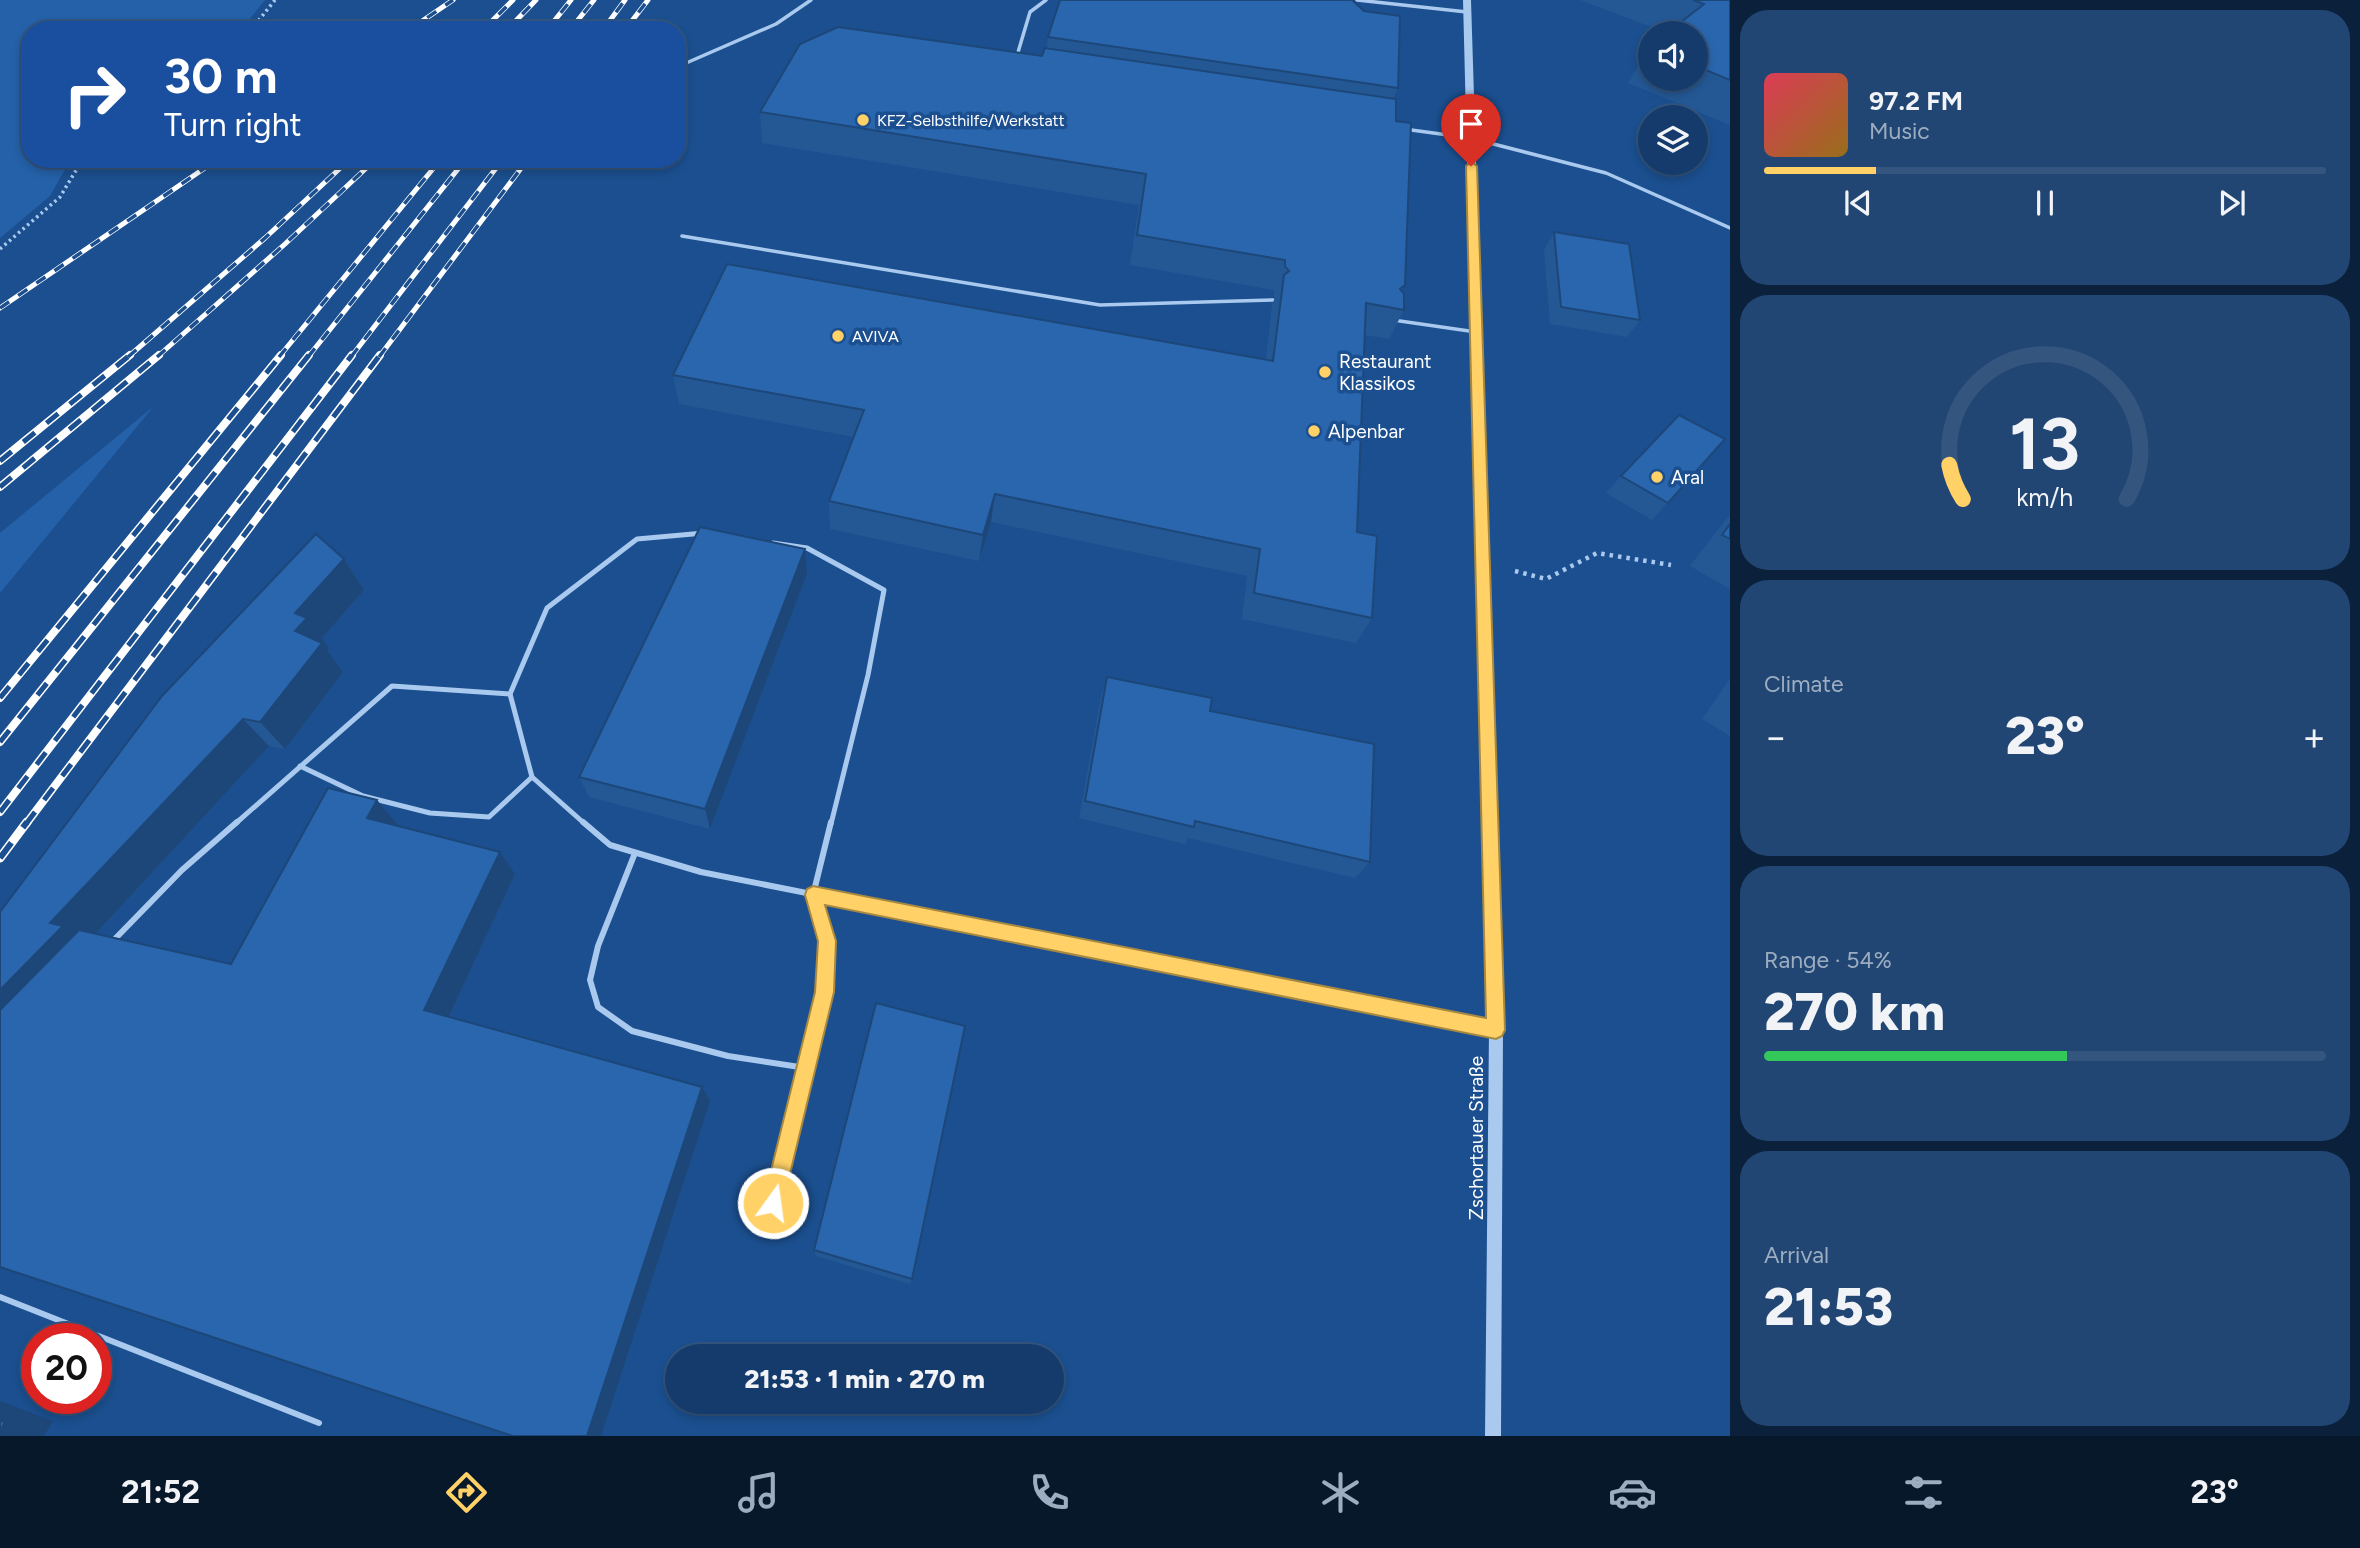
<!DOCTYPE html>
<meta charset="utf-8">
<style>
:root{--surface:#143b6b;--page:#214673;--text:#f1f3f6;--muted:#9dadc1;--line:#33557e;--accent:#ffd166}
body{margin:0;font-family:Figtree,sans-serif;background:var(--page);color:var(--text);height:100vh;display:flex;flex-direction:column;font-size:26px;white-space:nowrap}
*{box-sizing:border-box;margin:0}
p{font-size:23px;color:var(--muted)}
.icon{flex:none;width:38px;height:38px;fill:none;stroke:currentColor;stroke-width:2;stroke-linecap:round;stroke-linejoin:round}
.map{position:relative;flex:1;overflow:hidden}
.sheet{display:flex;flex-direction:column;gap:10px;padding:10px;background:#0b203b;width:630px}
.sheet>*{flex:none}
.banner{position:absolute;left:21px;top:21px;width:665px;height:147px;border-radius:28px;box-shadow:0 4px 10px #0003,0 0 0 2px var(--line);background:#1a4fa0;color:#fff;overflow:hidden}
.controls{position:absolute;left:1638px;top:21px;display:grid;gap:14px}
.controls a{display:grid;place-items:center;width:70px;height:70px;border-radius:50%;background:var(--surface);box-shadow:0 4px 10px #0003,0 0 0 2px var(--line);font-size:35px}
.speed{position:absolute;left:21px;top:1323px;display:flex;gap:14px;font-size:35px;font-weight:700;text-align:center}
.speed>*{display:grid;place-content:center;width:91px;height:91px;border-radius:50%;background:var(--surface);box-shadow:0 4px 10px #0003,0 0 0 2px var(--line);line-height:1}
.speed .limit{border:10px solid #d22;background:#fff;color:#111}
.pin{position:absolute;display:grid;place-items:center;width:60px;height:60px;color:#fff;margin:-72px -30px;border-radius:50% 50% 50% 0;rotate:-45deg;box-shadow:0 0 7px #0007}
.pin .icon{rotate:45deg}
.me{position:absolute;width:77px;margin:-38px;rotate:14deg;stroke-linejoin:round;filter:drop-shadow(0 0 5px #0008)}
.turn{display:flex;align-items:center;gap:24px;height:147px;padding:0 28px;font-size:32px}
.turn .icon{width:91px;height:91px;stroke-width:2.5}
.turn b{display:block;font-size:49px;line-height:60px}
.big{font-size:52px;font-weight:800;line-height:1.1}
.sheet .widget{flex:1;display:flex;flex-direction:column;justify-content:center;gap:10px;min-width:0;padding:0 24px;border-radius:28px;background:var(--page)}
.sheet .dial{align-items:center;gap:0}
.dial svg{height:182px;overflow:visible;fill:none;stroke:var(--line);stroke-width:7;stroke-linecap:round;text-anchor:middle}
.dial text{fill:var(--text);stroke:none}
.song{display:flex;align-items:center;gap:21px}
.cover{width:84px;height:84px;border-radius:10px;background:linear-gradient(135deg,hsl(350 70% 55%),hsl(40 70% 35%))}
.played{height:7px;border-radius:4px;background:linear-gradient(90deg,var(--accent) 20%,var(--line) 20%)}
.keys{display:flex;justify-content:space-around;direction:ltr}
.heat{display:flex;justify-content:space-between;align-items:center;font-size:38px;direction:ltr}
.charge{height:10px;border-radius:5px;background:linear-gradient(90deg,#34c759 54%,var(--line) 0)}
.trip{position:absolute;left:665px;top:1344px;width:399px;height:70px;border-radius:35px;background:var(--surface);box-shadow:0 4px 10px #0003,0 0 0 2px var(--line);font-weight:800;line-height:70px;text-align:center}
.menu{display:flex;height:112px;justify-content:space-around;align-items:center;background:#08182b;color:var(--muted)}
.menu .icon{width:49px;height:49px}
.menu .on{color:var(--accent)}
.menu b{font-size:32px;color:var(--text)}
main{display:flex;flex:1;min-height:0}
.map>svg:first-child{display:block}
.green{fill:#2461a8}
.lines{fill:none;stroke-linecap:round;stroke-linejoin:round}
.path-far1{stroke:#a9c9ee;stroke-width:3.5;stroke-dasharray:2.5 3.5;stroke-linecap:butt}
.path{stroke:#a9c9ee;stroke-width:4.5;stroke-dasharray:3.5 5;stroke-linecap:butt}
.service-far2{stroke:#a9c9ee;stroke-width:3.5}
.service-far1{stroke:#a9c9ee;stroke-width:5}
.service{stroke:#a9c9ee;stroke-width:6}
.tertiary{fill:#a9c9ee;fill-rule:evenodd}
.rail-far2-casing{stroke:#fff;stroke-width:5}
.rail-far1-casing{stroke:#fff;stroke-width:8}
.rail-casing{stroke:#fff;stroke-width:9}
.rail-far2{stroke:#1b4f8f;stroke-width:3.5;stroke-dasharray:11;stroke-linecap:butt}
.rail-far1{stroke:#1b4f8f;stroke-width:5;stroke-dasharray:15;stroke-linecap:butt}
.rail{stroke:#1b4f8f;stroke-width:6;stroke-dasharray:19;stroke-linecap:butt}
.wall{fill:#245895}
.shaded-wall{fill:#1d4779}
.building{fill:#2a66ad;stroke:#1d4779;stroke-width:2}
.route{fill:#ffd166;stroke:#a68842;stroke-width:2}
.poi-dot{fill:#ffd166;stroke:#1b4f8f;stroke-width:2.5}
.labels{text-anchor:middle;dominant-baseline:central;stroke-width:7;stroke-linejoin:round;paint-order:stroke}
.far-poi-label{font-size:16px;fill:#fff;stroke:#1b4f8f;text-anchor:start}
.poi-label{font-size:19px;fill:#fff;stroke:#1b4f8f;text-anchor:start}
.street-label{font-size:19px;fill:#fff;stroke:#1b4f8f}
</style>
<main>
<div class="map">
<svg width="1730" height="1436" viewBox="0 0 1730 1436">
<rect width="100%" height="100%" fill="#1b4f8f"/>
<g class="green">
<polygon points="0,0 265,0 241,30 30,30 30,159 76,159 64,171 50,196 0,238"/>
<polygon points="154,406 0,593 0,533"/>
</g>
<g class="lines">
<g class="path-far1">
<polyline points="251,30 275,0"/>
<polyline points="0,249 60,197 75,172 87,159"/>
</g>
<polyline class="path" points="1515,571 1546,579 1597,553 1671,565"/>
<g class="service-far2">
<polyline points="1357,0 1467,12"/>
<polyline points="1016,59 1030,12 1046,0"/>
<polyline points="677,67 776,24 811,0"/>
<polyline points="1404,129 1470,138 1606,173 1730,228"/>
<polyline points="682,236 1100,305 1273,300"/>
<polyline points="1393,320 1476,332"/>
</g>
<g class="service-far1">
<polyline points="773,543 807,548 884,590 868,675 831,824"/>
<polyline points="300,766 363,796 430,813 489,817 532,777"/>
<polyline points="235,824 392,686 510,694"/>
<polyline points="585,824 532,777 510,694 547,608 637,539 704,533"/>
</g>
<g class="service">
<polyline points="583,822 610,845 701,872 1496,1030"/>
<polyline points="635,853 598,946 590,980 598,1007 632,1031 728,1056 806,1068"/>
<polyline points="111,943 182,870 237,822"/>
<polyline points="773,1203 825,992 827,941 813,895 831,822"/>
<polyline points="0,1297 319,1423"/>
</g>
<polygon class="tertiary" points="1463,0 1471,0 1503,1030 1501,1436 1485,1436 1489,1030"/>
<g class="rail-far2-casing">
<g id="rail-far2">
<polyline points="409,30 453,0"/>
<polyline points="483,30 513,0"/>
<polyline points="507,30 536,0"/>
<polyline points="547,30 571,0"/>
<polyline points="570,30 594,0"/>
<polyline points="603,30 625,0"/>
<polyline points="625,30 648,0"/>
<polyline points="0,308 218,159"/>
<polyline points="128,357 265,238 350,159"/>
<polyline points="157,357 285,244 376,159"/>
<polyline points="279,357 441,159"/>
<polyline points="308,357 466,159"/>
<polyline points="351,357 503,159"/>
<polyline points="379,357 528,159"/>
</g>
</g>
<g class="rail-far1-casing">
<g id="rail-far1">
<polyline points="0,461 130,355"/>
<polyline points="0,487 159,355"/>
<polyline points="0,698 281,355"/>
<polyline points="0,742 309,355"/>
<polyline points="0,812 352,355"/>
<polyline points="26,824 380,355"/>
</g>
</g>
<g class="rail-casing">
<polyline id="rail" points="0,858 27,822"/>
</g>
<use href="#rail-far2" class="rail-far2"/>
<use href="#rail-far1" class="rail-far1"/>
<use href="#rail" class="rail"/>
</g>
<g class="wall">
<polygon points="1580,0 1730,0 1730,125 1628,83 1650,46 1650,79 1696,79 1696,33 1667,33"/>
<polygon points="1048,37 1398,88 1393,99 1396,121 1402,291 1404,310 1389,339 1365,335 1357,532 1372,618 1356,643 1242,619 1247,576 991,522 979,561 830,529 829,501 854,437 679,404 673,375 1266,359 1272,304 1275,298 1274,296 1274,290 1130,265 1139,205 762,143 760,112 1042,56 1047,48"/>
<polygon points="1554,232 1640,320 1627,337 1550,324 1544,250"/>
<polygon points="1725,439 1652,520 1606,493 1621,476"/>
<polygon points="1730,516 1730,589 1690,566 1724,522"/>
<polygon points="344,559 364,590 322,638 329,648 327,650 343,672 285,749 269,746 96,934 231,964 377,800 397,824 396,825 500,852 515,874 449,1017 710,1101 0,912"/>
<polygon points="807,574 710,829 589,797 579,777"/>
<polygon points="1107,677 1210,711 1370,862 1355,878 1188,838 1185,844 1079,818 1101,696"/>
<polygon points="1730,679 1730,736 1702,719"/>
<polygon points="814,1250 912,1279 910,1284 816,1256"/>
</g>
<g class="shaded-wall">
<polygon points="995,494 991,522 979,561 983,535"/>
<polygon points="805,549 807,574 710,829 705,809"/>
<polygon points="344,559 364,590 322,638 329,648 327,650 343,672 285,749 260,722 295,613"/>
<polygon points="243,719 269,746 89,941 0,1050 0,990 50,923"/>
<polygon points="377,800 397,824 388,841 367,818"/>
<polygon points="500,852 515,874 444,1027 424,1010"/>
<polygon points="702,1087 710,1101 601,1436 587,1436"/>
<polygon points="0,1401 53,1421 44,1436 0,1436"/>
</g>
<g class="building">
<polygon points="1060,0 1352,0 1364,11 1400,16 1398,88 1048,37"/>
<polygon points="1693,0 1730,0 1730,80 1696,66 1696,33 1667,33 1704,4"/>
<polygon points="838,27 1042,56 1045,48 1396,99 1396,121 1411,123 1405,285 1400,289 1404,294 1404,310 1366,303 1357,532 1377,536 1372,618 1254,593 1260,549 995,494 983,535 829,501 864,410 673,375 727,264 1273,361 1284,275 1289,271 1285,266 1285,260 1137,235 1146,174 760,112 800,44"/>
<polygon points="1554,232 1629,244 1640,320 1561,307"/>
<polygon points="1679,415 1725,439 1668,503 1621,476"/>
<polygon points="1730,524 1730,539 1722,535"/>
<polygon points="700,527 805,549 705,809 579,777"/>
<polygon points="316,534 344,559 295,613 307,618 295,631 322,643 260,722 243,719 50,923 63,926 0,990 0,912 162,696"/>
<polygon points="1107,677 1212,698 1210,711 1374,744 1370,862 1195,821 1194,827 1085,801"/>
<polygon points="328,788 377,800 367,818 500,852 424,1010 702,1087 587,1436 513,1436 0,1267 0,1010 79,930 231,964"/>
<polygon points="876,1003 965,1026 912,1279 814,1250"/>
<polygon points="0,1421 5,1422 0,1431"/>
</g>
<polygon class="route" points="1471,162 1477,166 1505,1030 1502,1036 1496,1039 825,905 836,941 834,992 783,1203 780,1210 773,1213 766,1210 763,1203 815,992 818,941 805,895 807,889 813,886 1486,1018 1466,166"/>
<g class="poi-dot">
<circle cx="863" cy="120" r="7"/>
<circle cx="838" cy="336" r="7"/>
<circle cx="1325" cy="372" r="7"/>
<circle cx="1314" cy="431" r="7"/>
<circle cx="1657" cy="477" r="7"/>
</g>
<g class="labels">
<g class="far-poi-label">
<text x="877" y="120">KFZ-Selbsthilfe/Werkstatt</text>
<text x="852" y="336">AVIVA</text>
</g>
<g class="poi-label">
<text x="1339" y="361">Restaurant<tspan x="1339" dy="22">Klassikos</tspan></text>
<text x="1328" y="431">Alpenbar</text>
<text x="1671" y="477">Aral</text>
</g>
<g class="street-label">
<text transform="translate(1476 1138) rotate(-90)">Zschortauer Straße</text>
</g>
</g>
</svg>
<div class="controls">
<a><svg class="icon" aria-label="sound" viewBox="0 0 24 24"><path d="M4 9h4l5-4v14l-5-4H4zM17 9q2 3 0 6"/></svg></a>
<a><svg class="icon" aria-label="layers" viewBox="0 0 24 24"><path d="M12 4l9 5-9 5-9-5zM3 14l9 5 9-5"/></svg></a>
</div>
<div class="speed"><div class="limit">20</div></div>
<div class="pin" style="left:1471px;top:166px;background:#d93025"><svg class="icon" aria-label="arrive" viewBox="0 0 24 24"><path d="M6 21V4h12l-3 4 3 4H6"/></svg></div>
<svg class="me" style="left:773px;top:1203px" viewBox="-20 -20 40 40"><circle r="17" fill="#ffd166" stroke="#fff" stroke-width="3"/><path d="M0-11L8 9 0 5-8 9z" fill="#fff"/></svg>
<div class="trip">21:53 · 1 min · 270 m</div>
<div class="banner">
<div class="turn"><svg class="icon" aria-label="right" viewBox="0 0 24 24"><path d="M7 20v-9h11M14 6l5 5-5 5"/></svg><div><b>30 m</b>Turn right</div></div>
</div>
</div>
<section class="sheet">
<div class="widget">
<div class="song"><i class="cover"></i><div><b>97.2 FM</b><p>Music</p></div></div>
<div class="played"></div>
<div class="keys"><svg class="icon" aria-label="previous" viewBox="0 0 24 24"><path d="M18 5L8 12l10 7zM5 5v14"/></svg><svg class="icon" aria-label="pause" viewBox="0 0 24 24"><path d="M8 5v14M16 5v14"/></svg><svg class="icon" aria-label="next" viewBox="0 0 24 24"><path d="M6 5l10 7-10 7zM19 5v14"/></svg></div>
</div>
<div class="widget dial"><svg viewBox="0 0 100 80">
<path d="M14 69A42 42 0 1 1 86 69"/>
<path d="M14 69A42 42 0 0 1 8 54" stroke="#ffd166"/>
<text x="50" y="56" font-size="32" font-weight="700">13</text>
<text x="50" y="72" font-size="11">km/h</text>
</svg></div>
<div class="widget"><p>Climate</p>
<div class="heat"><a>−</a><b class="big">23°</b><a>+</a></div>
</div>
<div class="widget"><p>Range · 54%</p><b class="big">270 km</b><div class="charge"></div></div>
<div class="widget"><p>Arrival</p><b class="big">21:53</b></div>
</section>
</main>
<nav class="menu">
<b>21:52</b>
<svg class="icon on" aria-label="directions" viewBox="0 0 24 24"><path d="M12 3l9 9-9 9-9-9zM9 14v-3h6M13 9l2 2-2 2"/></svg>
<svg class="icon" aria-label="music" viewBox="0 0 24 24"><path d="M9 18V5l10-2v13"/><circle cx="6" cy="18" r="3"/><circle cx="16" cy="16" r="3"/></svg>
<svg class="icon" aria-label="phone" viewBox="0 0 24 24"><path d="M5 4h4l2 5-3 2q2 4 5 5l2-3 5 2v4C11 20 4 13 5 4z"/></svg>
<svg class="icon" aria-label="climate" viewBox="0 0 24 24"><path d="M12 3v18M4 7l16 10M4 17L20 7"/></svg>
<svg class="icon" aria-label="car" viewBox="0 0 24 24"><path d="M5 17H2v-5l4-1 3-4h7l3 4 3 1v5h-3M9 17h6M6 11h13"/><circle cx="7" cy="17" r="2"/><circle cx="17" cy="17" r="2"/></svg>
<svg class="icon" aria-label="filters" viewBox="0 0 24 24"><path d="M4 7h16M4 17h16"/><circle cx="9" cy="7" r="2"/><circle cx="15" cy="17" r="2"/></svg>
<b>23°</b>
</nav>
